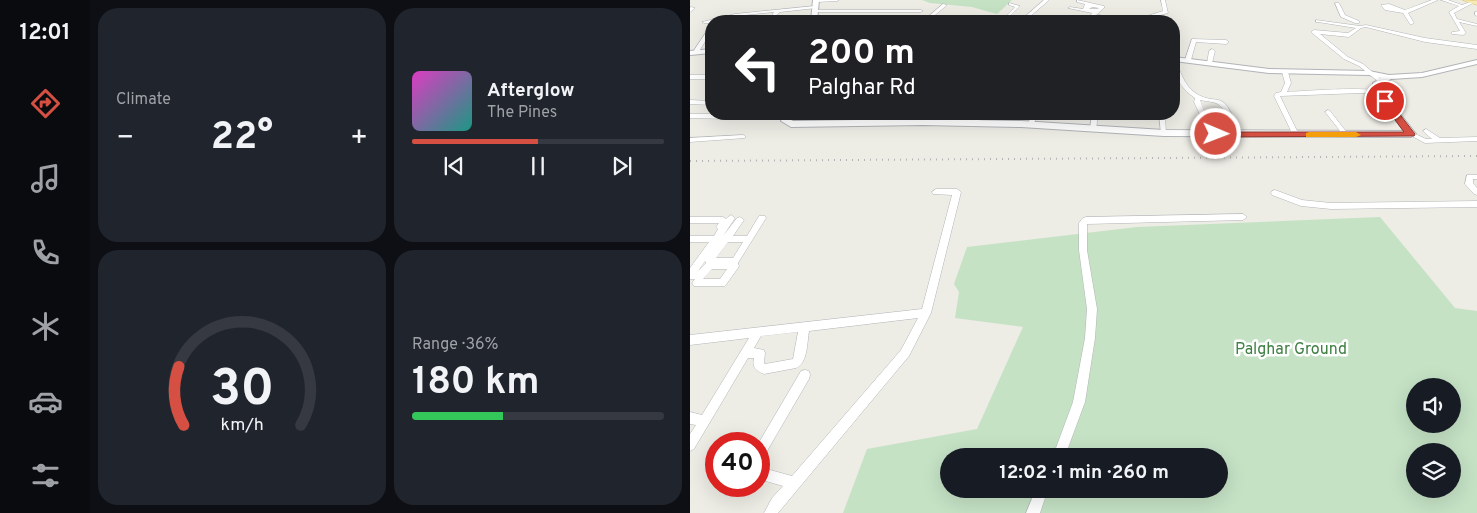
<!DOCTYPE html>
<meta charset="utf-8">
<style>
:root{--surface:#171b24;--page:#20242c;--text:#f1f3f6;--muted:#9ea1a6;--line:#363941;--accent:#d55043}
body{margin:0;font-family:Overpass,sans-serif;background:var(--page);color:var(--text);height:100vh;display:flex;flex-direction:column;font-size:19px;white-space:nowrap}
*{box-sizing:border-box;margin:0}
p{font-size:16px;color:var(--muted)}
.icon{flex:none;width:28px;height:28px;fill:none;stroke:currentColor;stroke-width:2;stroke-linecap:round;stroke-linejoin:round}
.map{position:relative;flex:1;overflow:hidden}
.panel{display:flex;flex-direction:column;gap:8px;padding:8px;background:#0d0f14;width:600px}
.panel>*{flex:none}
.guide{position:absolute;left:15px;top:15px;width:475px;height:105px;border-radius:20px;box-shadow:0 5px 20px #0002;background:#202124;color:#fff;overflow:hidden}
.fabs{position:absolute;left:716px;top:378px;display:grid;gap:10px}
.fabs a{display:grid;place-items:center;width:55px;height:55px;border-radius:50%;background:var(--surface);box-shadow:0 5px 20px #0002;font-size:25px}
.speed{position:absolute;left:15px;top:432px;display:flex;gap:10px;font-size:25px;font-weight:700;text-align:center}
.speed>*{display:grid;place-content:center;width:65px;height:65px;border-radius:50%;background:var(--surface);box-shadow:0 5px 20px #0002;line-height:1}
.speed .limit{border:8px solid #d22;background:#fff;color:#111}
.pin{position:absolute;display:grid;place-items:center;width:42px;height:42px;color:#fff;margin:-21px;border:2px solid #fff;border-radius:50%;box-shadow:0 1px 5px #0007}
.me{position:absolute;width:55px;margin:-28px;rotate:91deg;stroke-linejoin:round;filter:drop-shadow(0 0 4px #0008)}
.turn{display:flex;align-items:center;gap:18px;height:105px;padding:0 20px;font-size:22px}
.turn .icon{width:65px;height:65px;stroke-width:2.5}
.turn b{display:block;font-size:35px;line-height:42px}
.big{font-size:38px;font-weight:700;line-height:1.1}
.panel .widget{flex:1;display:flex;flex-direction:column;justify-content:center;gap:8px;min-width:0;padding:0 18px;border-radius:20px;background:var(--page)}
.panel .dial{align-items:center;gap:0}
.dial svg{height:130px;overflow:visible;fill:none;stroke:var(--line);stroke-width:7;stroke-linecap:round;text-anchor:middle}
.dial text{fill:var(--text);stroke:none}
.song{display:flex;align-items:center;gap:15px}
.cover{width:60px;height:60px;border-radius:8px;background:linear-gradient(135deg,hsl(310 70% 55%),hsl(170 70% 35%))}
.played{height:5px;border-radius:2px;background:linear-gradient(90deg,var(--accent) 50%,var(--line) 50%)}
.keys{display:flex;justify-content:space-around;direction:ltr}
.heat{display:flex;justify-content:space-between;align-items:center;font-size:28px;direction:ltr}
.charge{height:8px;border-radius:4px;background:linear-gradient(90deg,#34c759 36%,var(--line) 0)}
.panel .tiles{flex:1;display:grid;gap:8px;grid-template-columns:repeat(2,1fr)}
.trip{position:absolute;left:250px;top:448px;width:288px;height:50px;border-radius:25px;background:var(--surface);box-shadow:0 5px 20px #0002;font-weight:700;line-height:50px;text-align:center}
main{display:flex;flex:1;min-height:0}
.tab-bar{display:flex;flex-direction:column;width:90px;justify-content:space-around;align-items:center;background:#090b0e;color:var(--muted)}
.tab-bar .icon{width:35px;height:35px}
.tab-bar .on{color:var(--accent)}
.tab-bar b{font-size:22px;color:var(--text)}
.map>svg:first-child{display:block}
.green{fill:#c5e2c5;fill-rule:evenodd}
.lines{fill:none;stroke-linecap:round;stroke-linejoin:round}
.street-casing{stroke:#b2b5b8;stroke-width:1}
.secondary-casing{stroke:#b1b4b8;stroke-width:2}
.primary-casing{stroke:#e1c16a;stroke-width:1}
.street{fill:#fff;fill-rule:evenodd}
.secondary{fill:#fff;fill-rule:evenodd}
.primary{fill:#f6ebb2;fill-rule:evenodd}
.rail{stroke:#b3b4b4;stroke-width:2;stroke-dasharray:1 5;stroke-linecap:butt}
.route{fill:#d55043;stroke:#8a342c}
.slow{fill:#f59e0b}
.labels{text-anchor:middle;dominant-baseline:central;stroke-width:5;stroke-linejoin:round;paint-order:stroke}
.park-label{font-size:16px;fill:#3f8043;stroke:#fff}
</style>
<main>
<nav class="tab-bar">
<b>12:01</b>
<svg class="icon on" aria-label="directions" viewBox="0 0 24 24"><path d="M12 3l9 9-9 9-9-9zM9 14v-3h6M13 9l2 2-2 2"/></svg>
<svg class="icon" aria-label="music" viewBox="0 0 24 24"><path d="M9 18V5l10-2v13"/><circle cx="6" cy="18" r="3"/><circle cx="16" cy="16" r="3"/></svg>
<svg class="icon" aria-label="phone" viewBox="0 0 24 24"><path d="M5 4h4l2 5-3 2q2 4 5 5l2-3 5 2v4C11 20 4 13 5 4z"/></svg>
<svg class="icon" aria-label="climate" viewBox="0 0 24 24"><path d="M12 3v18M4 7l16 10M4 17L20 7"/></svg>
<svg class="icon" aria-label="car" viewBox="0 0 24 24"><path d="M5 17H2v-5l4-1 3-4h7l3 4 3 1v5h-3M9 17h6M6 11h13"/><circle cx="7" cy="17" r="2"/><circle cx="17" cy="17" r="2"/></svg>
<svg class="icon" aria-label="filters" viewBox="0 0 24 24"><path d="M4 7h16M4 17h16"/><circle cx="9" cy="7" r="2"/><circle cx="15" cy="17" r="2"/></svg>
</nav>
<section class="panel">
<div class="tiles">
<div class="widget"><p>Climate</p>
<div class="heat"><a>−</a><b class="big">22°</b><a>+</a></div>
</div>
<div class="widget">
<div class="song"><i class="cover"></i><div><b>Afterglow</b><p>The Pines</p></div></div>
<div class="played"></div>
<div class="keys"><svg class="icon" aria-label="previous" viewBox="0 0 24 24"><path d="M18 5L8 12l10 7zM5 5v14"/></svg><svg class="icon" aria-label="pause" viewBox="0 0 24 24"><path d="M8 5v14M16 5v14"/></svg><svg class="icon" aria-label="next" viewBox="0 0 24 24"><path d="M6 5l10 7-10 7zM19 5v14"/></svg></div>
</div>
<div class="widget dial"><svg viewBox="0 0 100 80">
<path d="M14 69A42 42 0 1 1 86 69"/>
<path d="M14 69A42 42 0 0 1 11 33" stroke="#d55043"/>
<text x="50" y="56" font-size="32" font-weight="700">30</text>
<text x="50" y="72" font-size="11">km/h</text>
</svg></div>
<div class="widget"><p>Range · 36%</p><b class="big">180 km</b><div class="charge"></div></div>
</div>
</section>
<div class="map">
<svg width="787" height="513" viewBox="0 0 787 513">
<rect width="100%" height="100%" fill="#edece5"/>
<g class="green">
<polygon points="232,0 322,0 307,14 282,7 240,3"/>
<path d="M 690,217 L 765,308 L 787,311 L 787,513 L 153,513 L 177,449 L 287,429 L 333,327 L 265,318 L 269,292 L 264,284 L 277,247 L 447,227 ZM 725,386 L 762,386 L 762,424 L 725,424 ZM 725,451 L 762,451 L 762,489 L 725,489 ZM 259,456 L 529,456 L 529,489 L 259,489 Z"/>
</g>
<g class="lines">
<g class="street-casing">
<g id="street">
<polygon points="125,0 149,0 147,1 126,2 124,1"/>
<polygon points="354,0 359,0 335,21 330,21"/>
<path d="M 387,0 L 414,6 L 414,8 L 405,16 L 409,15 L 424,18 L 422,21 L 418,21 L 419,19 L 409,17 L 403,19 L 401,21 L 397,21 L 402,13 L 378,8 L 380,7 L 393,9 L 395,4 L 387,2 ZM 402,7 L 409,8 L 407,9 L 399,9 Z"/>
<polygon points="471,0 475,0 478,13 448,21 441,21 473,11"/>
<polygon points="742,0 748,0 718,13 724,23 722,24 720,24 713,13 695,10 691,5 699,4 715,10"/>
<polygon points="751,0 758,0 772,5 783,1 783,3 764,13 767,19 787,24 787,26 769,22 776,33 773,35 762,34 762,32 770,31 759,12 769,6"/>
<polygon points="319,3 330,6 315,21 311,21 325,7 319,5"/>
<polygon points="645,3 649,3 655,15 669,21 669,23 665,23 651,17"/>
<polygon points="253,4 257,5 238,21 233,21"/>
<polygon points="125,6 127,7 127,8 90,12 82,19 51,21 81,17 84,12 46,16 31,21 21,21 21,23 14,23 12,22 45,14"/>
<polygon points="1,7 5,8 0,12 0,8"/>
<polygon points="125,10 231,10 233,11 231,12 123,12 123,11"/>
<polygon points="785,12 787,12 787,16 785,15"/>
<polygon points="626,20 670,26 676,25 735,38 787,45 787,49 735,42 676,27 671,28 659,37 630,34 658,57 673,64 692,80 692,82 690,83 669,66 654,59 621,32 624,30 658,33 666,28 628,22 626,22"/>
<polygon points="19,28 21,28 21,32 8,53 4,53 3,52"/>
<polygon points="502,39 536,40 539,42 536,44 506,42 501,60 498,62 495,60"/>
<polygon points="522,49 525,51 522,63 517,64 519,51"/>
<path d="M 484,63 L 487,65 C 492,75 496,88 507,94 C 525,105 533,91 543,118 L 540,121 L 512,119 L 504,102 L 505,98 C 494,91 483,77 484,63 ZM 510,100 C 526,103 531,101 537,118 L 516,116 Z"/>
<path d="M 595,70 L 598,72 L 601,83 L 597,92 C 614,91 681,86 692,92 L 689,94 L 671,93 L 590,96 L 609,135 L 606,137 L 603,135 L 584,96 L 586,93 L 591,92 L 595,83 L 592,72 Z"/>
<rect x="0" y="75" width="21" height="4"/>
<polygon points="0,100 21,101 21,105 0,104"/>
<polygon points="638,110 640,111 658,134 658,136 654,136 636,113 635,112"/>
<polygon points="0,114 48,114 39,119 0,118"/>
<path d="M 78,114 L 101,114 C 96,117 83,117 78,114 Z"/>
<polygon points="251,114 257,114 249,124 245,124 244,123"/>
<polygon points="289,114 295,114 287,124 283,124 282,123"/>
<polygon points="343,114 349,114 342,126 338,126 337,125"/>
<polygon points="402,114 408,114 406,129 403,131 400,129"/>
<polygon points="469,114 475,114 476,134 474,135 471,133"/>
<polygon points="736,129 750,138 787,137 787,141 735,143 718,134 721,132 736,139 742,139 733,131"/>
<polygon points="53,135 55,136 55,138 0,142 0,138"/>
<polygon points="777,175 787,175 787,179 783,179 783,183 787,188 787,195 784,194 775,184"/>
<path d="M 246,189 L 267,189 L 271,192 L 241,313 L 219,356 L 88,513 L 74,513 L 82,498 L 93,486 L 69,479 L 69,467 L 102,476 L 211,350 L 228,318 L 119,331 C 117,342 118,363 106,368 L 74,374 C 65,370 62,367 64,358 L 58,358 L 4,449 L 0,451 L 0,434 L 6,425 L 0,424 L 0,412 L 12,415 L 59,338 L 0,345 L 0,335 L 232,309 L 262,195 L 243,194 L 242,192 ZM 108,332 L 103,359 L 75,364 L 74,363 L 75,353 L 74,350 L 64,348 L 71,336 Z"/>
<polygon points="585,190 612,200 641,203 787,201 787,207 641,209 611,206 582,195 581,193 582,191"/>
<polygon points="553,214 557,217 553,220 397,224 397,250 407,309 405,338 395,402 375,456 363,456 383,402 395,338 397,309 389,250 389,223 393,218 396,217"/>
<path d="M 41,215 L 45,218 L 33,236 L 47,218 L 50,217 L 54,220 L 43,236 L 57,236 L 69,216 L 75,216 L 76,218 L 48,263 L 49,266 L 48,268 L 35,286 L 4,286 L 2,283 L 5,279 L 0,279 L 0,268 L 19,242 L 0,242 L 0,236 L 24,236 L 28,229 L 26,227 L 29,223 L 0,223 L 0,217 L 33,217 L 36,219 ZM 38,242 L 53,242 L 43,258 L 26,258 ZM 15,261 L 16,263 L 8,271 ZM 22,269 L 37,269 L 30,279 L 13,279 Z"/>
<polygon points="115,370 119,371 120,375 119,379 73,458 69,460 68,444 111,371"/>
<polygon points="26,457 26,469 21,467 19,463 21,459"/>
<polygon points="346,489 358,489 350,513 336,513"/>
</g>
</g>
<g class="secondary-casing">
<g id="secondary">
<polygon points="123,0 129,0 127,21 121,21"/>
<polygon points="21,49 21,53 0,55 0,51"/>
<polygon points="484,57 579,69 679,71 699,75 732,73 787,60 787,64 732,77 701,79 691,84 693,92 726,134 721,137 474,136 331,127 233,125 101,127 91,121 94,114 102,114 101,120 103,121 233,119 331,121 474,130 714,131 685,92 683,83 691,78 679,75 579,73 484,61"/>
</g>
</g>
<g class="primary-casing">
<polygon id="primary" points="773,0 787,1 787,5 775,1"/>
</g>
<use href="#street" class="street"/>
<use href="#secondary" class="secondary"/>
<use href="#primary" class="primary"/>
<polyline class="rail" points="0,161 787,156"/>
</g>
<polygon class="route" points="692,99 698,99 725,134 724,136 526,137 522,134 526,132 714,132 691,101"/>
<polygon class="slow" points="619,132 666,132 671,135 666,137 616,137 616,133"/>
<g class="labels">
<g class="park-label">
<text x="601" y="350">Palghar Ground</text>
</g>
</g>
</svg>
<div class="fabs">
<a><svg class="icon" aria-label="sound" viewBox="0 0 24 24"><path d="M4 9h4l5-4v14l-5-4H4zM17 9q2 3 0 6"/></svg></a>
<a><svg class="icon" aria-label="layers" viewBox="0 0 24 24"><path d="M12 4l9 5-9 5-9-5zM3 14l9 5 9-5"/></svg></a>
</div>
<div class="speed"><div class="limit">40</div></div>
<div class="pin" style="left:695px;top:101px;background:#d93025"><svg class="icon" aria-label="arrive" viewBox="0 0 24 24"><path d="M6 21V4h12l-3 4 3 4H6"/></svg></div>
<svg class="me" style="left:526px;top:134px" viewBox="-20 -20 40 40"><circle r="17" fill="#d55043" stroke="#fff" stroke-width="3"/><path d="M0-11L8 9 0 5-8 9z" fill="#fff"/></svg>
<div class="trip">12:02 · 1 min · 260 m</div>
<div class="guide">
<div class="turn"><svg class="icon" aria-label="left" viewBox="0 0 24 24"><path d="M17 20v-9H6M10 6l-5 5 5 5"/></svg><div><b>200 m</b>Palghar Rd</div></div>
</div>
</div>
</main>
